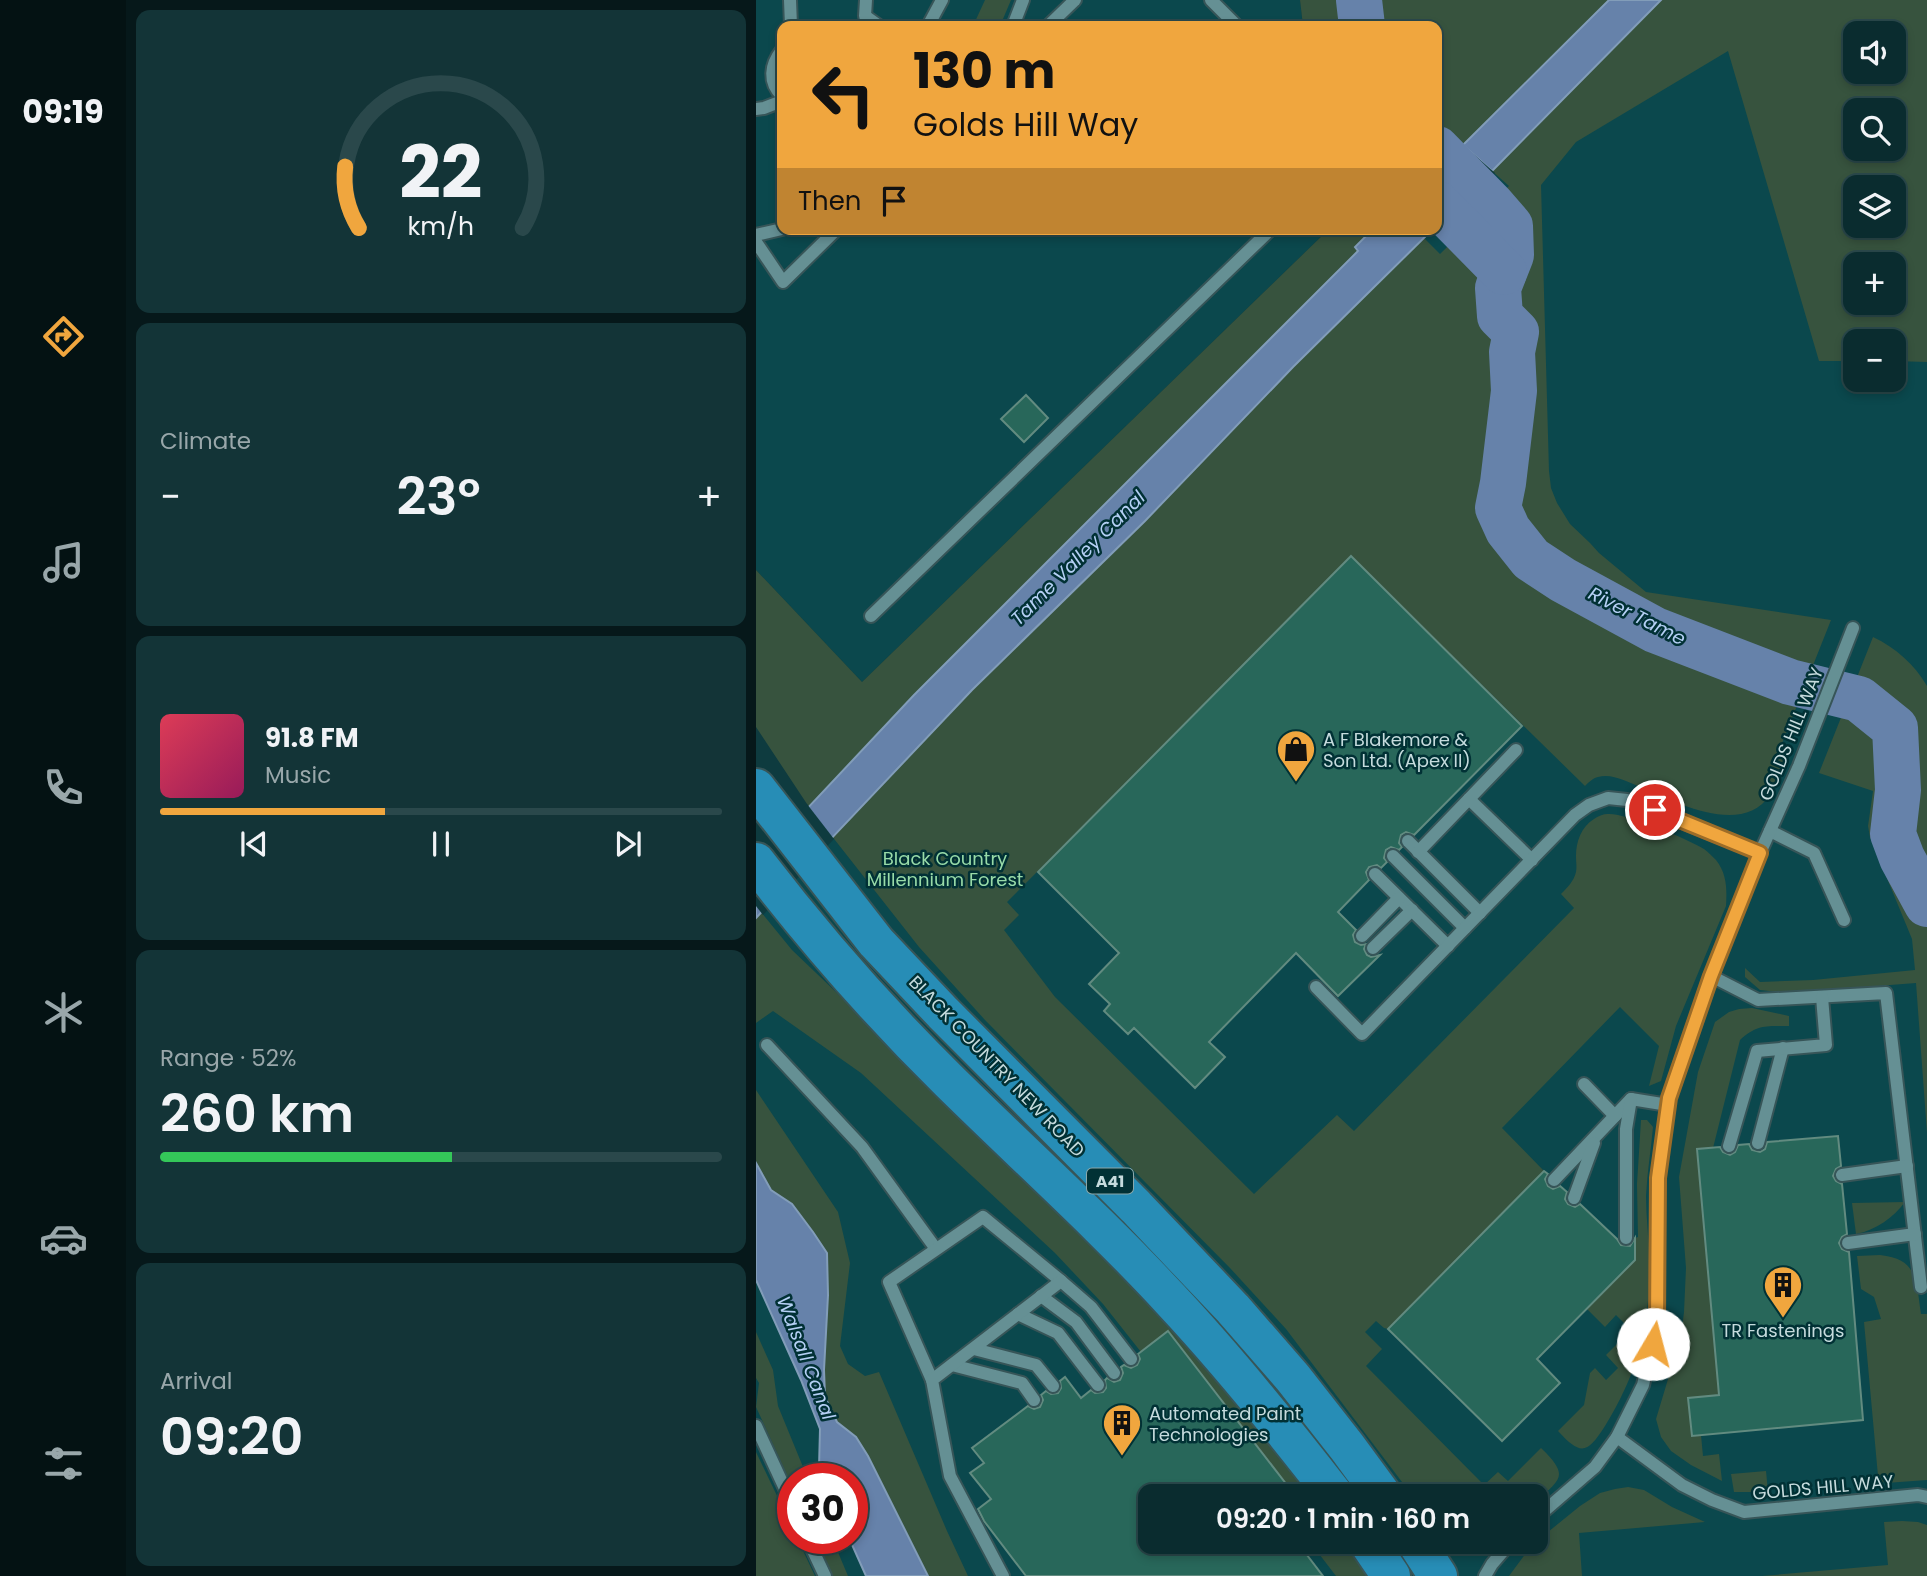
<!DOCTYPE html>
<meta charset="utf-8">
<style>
:root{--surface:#0a2c2f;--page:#133437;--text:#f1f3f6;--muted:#99a7aa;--line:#2a484b;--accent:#f0a63e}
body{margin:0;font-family:Poppins,sans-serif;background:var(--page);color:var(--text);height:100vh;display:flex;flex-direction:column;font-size:26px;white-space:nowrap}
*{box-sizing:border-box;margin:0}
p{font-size:23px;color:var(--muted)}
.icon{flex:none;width:38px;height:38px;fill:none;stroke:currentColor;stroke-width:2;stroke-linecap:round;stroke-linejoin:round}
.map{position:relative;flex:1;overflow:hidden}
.side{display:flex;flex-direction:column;gap:10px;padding:10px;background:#06181a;width:630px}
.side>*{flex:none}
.hud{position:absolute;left:21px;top:21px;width:665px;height:214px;border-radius:14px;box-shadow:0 4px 10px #0003,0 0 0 2px var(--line);background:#f0a63e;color:#111;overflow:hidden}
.tools{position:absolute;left:1087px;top:21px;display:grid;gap:14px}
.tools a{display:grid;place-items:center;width:63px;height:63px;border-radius:14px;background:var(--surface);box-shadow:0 4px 10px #0003,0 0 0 2px var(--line);font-size:35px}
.speed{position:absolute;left:21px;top:1463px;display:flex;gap:14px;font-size:35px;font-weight:700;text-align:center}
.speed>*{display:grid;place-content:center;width:91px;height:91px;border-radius:50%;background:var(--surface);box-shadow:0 4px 10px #0003,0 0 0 2px var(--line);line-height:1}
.speed .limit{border:10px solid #d22;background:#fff;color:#111}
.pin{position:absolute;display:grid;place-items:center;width:60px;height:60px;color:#fff;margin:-30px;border:4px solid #fff;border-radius:50%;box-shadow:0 2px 7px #0007}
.me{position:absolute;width:77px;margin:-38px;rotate:8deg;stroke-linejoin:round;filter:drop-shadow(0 0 5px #0008)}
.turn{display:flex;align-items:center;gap:24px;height:147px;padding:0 21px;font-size:32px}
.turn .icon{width:91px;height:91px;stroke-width:2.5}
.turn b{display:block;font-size:49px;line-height:60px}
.then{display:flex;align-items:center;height:66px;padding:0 21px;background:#0003;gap:14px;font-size:26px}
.big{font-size:52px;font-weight:600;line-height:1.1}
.side .tile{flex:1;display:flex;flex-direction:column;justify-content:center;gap:10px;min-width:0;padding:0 24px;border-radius:14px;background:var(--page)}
.side .dial{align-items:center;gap:0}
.dial svg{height:182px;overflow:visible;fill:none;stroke:var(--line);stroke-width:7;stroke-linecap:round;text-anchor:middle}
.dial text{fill:var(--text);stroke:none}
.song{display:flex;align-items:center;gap:21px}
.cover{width:84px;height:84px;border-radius:10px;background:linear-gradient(135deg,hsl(350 70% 55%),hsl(330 70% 35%))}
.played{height:7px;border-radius:4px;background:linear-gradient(90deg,var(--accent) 40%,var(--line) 40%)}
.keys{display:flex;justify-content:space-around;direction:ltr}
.heat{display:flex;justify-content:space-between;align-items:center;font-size:38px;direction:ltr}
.charge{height:10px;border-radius:5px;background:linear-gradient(90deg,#34c759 52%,var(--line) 0)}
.trip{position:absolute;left:382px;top:1484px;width:410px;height:70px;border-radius:14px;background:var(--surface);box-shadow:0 4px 10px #0003,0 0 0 2px var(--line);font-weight:600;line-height:70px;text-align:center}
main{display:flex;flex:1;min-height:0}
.tabs{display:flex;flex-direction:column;width:126px;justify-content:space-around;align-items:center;background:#041213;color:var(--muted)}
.tabs .icon{width:49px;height:49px}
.tabs .selected{color:var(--accent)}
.tabs b{font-size:32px;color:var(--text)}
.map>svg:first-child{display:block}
.built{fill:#0b484d;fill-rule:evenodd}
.green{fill:#37533e;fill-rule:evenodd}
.water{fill:#6682aa;stroke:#829db9;stroke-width:2}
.pier{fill:#0e3b3f}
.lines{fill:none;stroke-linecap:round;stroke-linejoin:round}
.river{stroke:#6682aa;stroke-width:46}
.building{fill:#28675a;stroke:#628b80;stroke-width:2}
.minor-casing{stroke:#375558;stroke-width:16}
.highway-casing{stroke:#375558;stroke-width:42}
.minor{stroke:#659094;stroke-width:12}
.highway{stroke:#278db6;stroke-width:38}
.route-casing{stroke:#9c6c28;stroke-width:18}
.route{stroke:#f0a63e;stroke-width:12}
.labels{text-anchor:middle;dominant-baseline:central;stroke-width:5;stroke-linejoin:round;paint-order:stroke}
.shield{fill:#013135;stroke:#8aa8ab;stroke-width:2}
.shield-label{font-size:16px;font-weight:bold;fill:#c5dbdd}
.street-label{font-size:18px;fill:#c5dbdd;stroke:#013135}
.poi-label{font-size:18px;fill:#c5dbdd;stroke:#013135;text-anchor:start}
.park-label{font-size:18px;fill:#98dba8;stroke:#013135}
.water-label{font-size:19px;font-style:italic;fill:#b5d0f5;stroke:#013135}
</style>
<main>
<nav class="tabs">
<b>09:19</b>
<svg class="icon selected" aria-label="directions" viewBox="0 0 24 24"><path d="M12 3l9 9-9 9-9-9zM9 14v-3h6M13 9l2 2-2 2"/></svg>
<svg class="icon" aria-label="music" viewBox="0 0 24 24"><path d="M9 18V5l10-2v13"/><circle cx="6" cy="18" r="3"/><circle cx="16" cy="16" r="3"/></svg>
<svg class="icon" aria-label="phone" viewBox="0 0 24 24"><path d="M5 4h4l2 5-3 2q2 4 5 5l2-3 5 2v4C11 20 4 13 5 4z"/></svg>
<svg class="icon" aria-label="climate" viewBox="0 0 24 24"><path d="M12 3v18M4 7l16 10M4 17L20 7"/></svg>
<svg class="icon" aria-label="car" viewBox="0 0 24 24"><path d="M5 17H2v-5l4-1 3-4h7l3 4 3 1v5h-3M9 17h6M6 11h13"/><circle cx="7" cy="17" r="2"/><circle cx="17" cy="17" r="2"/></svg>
<svg class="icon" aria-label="filters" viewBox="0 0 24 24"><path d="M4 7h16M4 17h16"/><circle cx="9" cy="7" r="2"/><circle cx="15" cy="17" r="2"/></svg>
</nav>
<section class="side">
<div class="tile dial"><svg viewBox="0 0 100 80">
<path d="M14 69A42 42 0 1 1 86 69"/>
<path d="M14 69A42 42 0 0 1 8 42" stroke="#f0a63e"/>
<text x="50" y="56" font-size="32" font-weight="700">22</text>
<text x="50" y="72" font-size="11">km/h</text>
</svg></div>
<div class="tile"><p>Climate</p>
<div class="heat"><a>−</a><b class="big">23°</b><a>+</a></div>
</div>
<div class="tile">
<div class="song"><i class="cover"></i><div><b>91.8 FM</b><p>Music</p></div></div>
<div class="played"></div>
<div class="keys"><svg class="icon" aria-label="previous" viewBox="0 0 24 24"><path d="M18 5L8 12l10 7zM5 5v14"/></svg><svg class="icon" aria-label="pause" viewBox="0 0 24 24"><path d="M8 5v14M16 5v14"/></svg><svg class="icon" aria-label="next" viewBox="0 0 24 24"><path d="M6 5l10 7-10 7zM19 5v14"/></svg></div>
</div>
<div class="tile"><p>Range · 52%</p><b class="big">260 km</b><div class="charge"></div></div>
<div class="tile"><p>Arrival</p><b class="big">09:20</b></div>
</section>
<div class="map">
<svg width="1171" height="1576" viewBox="0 0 1171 1576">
<rect width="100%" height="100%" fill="#0e3b3f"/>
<g class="built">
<polygon points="0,0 544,0 547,26 26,26 26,229 573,229 106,682 0,570"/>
<path d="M 879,0 L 1171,0 L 1171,1576 L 0,1576 L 0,893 L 651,229 L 681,229 L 681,199 ZM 1099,33 L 1138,33 L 1138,72 L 1099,72 ZM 1099,110 L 1138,110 L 1138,149 L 1099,149 ZM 1099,187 L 1138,187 L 1138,226 L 1099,226 ZM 1099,264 L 1138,264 L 1138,303 L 1099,303 ZM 1099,341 L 1138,341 L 1138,380 L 1099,380 ZM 37,1479 L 96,1479 L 96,1538 L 37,1538 ZM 394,1496 L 779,1496 L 779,1542 L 394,1542 Z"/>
</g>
<g class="green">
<polygon points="229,0 255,0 244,26 217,26"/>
<polygon points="544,0 853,0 707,145 689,129 681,137 681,26 547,26"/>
<path d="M 905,0 L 1171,0 L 1171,362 L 1138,361 L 1138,341 L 1099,341 L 1099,361 L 1063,361 L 972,51 L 820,142 L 785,185 L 793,471 L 795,488 L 801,503 L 814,524 L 834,543 L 843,553 L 890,592 L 1075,620 L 1021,756 L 1028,759 C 1024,770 1021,785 1014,795 C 986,837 919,802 884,787 C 872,782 856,773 842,777 C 837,778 833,782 829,786 L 595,557 L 251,902 L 263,915 L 248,930 L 299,997 L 498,1194 L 581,1115 L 598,1131 L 818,908 L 805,894 C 811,888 818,881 820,872 C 821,867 820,862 820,856 C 820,842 825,827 838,819 C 842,816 847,814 852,814 C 870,813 932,839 948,849 C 952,852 957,857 960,860 C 971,874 971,889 970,906 L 920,1026 L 905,1081 L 893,1086 L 903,1046 L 864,1007 L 746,1128 L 788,1171 L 632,1329 L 628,1328 L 620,1321 L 609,1332 L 626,1349 L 610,1366 L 728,1485 L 742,1472 L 752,1481 L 785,1448 C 814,1476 805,1479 779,1502 L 779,1496 L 722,1496 L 698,1487 L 689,1493 L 697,1496 L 661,1496 L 646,1482 L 530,1329 L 474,1268 L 229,1020 L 163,947 L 75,835 L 216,690 L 389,521 L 537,367 L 668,238 L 684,254 L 753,186 L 736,171 ZM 1099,33 L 1138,33 L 1138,72 L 1099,72 ZM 1099,110 L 1138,110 L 1138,149 L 1099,149 ZM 1099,187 L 1138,187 L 1138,226 L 1099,226 ZM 1099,264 L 1138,264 L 1138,303 L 1099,303 Z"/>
<polygon points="573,229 617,229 600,247 603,251 158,695 53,807 0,727 0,570 106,682"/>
<path d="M 1117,637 C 1140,648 1158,664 1171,686 L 1171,1133 L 1160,983 L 1031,993 L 1004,990 L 989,977 L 989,968 L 1004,982 L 1057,980 L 1159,970 L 1156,939 L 1114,837 L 1112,826 L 1117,791 L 1063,773 Z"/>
<polygon points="5,912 36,950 279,1182 355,1258 563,1496 525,1496 533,1489 412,1331 385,1352 347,1304 299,1253 105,1073 17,1011 0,1023 0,918"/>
<path d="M 996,1008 L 1033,1016 L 1033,1026 C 1011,1026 1001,1024 984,1040 L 957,1148 L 941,1149 L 963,1395 L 932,1398 L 936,1436 L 945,1435 L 947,1456 L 963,1454 L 966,1481 L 935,1465 L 915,1451 L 905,1437 L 900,1419 L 925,1336 L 928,1312 L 930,1268 L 923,1177 L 942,1072 L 959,1022 L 973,1012 L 983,1009 Z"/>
<polygon points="0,1090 82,1212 94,1263 84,1346 92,1364 109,1376 123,1372 191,1531 212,1576 154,1576 110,1490 69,1397 68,1360 36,1204 15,1190 0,1163"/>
<path d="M 885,1120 L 891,1120 L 897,1127 C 895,1150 891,1173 890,1196 C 890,1217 893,1239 893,1260 C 895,1323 882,1373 849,1426 C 831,1454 825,1456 802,1431 L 828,1405 L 834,1373 L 839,1368 L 850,1380 L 862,1368 L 850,1355 L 875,1330 L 860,1315 L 849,1327 L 831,1309 L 879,1260 L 879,1238 L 882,1237 L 881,1184 Z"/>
<path d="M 1149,1202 C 1137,1218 1120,1230 1100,1234 L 1096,1203 Z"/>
<path d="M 1124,1255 C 1163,1259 1160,1282 1165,1314 L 1171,1314 L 1171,1480 L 1130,1483 L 1124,1481 L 1122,1476 L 1108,1322 L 1125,1319 L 1118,1297 L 1105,1289 L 1101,1256 Z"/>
<polygon points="0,1332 17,1370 22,1406 52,1479 37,1479 37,1488 0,1407 3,1383 0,1378"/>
<polygon points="0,1452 37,1529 37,1538 41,1538 59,1576 0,1576"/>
<polygon points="1010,1471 1012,1492 978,1492 975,1474"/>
<polygon points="872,1487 888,1490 916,1507 949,1522 823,1533 826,1576 753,1576 776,1545 824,1506 844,1493 859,1489"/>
<polygon points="1146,1521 1162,1522 1171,1525 1171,1576 1006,1576 1132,1565 1128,1522"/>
<polygon points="59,1538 76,1538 92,1576 76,1576"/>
<polygon points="554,1542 596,1542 615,1576 580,1576"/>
</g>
<g class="water">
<polygon points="853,0 905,0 736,171 707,145"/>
<polygon points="617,229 677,229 537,367 389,521 216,690 0,918 0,863 158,695 602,251 599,247"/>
<polygon points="0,1163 15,1190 36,1204 57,1232 71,1253 72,1295 68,1370 69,1397 81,1422 100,1437 112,1456 172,1576 110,1576 93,1538 96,1538 96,1479 68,1479 63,1468 64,1429 45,1380 0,1280"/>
</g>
<g class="pier">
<polygon points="705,143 739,173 681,229 681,168"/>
<polygon points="51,804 78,839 7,915 0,906 0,858"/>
</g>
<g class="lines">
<g class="river">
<polyline points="603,0 606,26"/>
<polyline points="681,149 735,204 754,226 755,255 742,288 744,316 760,332 756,352 758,391 747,483 742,508 752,530 775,559 807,580 899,630 1034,682 1103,699 1139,728 1142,790 1137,834 1146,858 1171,904"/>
<polyline points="681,204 748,272"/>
</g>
</g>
<g class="building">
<polygon points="270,395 292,418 268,442 245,419"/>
<polygon points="595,556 766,726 658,835 650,832 645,835 643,843 646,847 643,850 635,847 630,850 628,858 631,862 625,868 621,865 613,867 610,872 613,880 582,912 600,930 597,935 599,942 605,945 610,944 608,949 611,955 615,957 624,955 582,996 540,953 453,1042 469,1057 439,1088 378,1028 372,1034 348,1011 354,1004 333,984 363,953 282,872"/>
<polygon points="1082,1136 1085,1166 1080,1169 1077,1176 1080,1181 1086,1184 1091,1234 1086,1237 1083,1243 1086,1249 1093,1252 1107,1420 936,1436 932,1398 963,1395 941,1149 964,1147 967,1152 974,1155 979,1152 982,1145 993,1144 996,1150 1004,1152 1009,1149 1011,1142"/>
<polygon points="788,1171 792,1174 789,1179 792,1186 797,1189 804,1186 811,1192 809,1199 812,1204 819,1207 824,1204 861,1239 865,1245 874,1246 879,1238 879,1260 781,1359 804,1383 746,1441 632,1329"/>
<polygon points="412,1331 531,1485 517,1496 394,1496 394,1542 541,1542 567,1576 270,1576 228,1521 222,1509 235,1499 214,1473 228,1463 216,1448 272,1406 278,1409 284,1407 287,1400 285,1395 290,1391 295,1394 302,1393 305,1388 304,1381 309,1377 325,1398 335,1390 339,1393 347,1392 350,1388 349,1380 351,1378 358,1382 364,1380 367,1373 365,1367 368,1365 375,1368 381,1365 384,1359 382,1354"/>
</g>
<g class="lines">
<g class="minor-casing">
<g id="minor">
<polyline points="34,0 35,26"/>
<polyline points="110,0 109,16 123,26"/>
<polyline points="455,0 481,26"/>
<polyline points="172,26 186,0"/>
<polyline points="257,26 267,0"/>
<polyline points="292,26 319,0"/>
<path d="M 26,50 C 14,65 12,82 26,96"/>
<polyline points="0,109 8,108 26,101"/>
<polyline points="0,235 26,229"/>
<polyline points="0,242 27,282 81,229"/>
<polyline points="115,616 515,229"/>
<polyline points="713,799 776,860"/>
<polyline points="1014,831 1058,853 1088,920"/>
<polyline points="652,841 724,913"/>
<polyline points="662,852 760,750"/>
<polyline points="637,856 709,928"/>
<polyline points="619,874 692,946"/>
<polyline points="606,936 643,898"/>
<polyline points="617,948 656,910"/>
<polyline points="955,976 1002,1000 1130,993 1165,1287"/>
<polyline points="560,987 606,1034 819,815 833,805 852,798 871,800 1004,853"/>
<polyline points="11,1045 106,1147 180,1249"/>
<polyline points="828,1084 859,1116"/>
<polyline points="1002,1143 1027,1048"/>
<polyline points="973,1146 1001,1051 1070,1045 1066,997"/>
<polyline points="1086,1175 1151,1166"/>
<polyline points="798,1180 875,1099 912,1105"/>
<polyline points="818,1198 838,1143"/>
<polyline points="870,1238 870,1129 875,1099"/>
<polyline points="1092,1243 1159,1234"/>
<polyline points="285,1296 320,1322 358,1373"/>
<polyline points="262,1314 302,1333 342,1385"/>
<polyline points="218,1349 280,1365 297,1386"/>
<polyline points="196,1365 266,1383 278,1400"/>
<polyline points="176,1380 133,1282 227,1217 305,1281"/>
<polyline points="0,1426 37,1506"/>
<polyline points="861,1437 926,1485 956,1500 988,1512 1162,1495 1171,1497"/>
<polyline points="779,1519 839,1467 861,1437 887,1385 901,1323 902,1178 913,1098 955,976 1004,853 1043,766 1097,628"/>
<polyline points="51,1538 69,1576"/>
<polyline points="683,1542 708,1545 735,1542"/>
<polyline points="247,1576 194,1476 176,1380 305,1281 335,1307 375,1359"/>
<polyline points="729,1576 736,1564 755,1542"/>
</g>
</g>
<g class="highway-casing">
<g id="highway">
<polyline points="0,788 120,942 187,1013 380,1207 477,1309 537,1378 591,1447 627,1496"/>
<path d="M 0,862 C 59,939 124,1013 193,1081 C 267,1154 345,1224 416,1301 C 474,1363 527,1429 579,1496"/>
<polyline points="612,1542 635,1576"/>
<polyline points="660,1542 682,1576"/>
</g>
</g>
<use href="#minor" class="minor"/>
<use href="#highway" class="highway"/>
</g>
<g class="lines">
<g class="route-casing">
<polyline id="route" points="897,1344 901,1323 902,1178 913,1098 955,976 1004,853 899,810"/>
</g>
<use href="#route" class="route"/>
</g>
<defs>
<g id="shop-pin" transform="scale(2.0125)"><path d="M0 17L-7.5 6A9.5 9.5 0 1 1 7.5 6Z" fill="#f0a63e" stroke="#013135"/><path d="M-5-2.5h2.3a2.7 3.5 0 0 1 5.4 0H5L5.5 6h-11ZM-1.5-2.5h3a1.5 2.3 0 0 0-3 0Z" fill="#111"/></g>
<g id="building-pin" transform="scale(2.0125)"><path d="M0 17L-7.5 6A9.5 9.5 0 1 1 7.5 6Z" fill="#f0a63e" stroke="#013135"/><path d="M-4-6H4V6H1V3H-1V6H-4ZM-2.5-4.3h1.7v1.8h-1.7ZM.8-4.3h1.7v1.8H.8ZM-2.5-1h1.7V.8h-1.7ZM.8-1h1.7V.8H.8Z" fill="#111"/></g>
</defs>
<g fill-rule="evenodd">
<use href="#shop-pin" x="540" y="749"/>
<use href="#building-pin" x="1027" y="1285"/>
<use href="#building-pin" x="366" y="1423"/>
</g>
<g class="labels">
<rect class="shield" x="331" y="1168.5" width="46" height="25" rx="5"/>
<g class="shield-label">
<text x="354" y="1181">A41</text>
</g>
<g class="street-label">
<text transform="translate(1035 734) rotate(-68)">GOLDS HILL WAY</text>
<text transform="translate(241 1066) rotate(46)">BLACK COUNTRY NEW ROAD</text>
<text transform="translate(1067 1487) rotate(-5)">GOLDS HILL WAY</text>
</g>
<g class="poi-label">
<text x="567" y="739">A F Blakemore &amp;<tspan x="567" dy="21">Son Ltd. (Apex II)</tspan></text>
<text x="1027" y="1330" text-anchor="middle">TR Fastenings</text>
<text x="393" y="1413">Automated Paint<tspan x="393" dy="21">Technologies</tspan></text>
</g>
<g class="park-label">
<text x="189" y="858">Black Country<tspan x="189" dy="21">Millennium Forest</tspan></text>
</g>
<g class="water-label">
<text transform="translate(322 558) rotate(-45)">Tame Valley Canal</text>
<text transform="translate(881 616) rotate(27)">River Tame</text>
<text transform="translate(50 1358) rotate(69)">Walsall Canal</text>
</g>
</g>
</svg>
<div class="tools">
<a><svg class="icon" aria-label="sound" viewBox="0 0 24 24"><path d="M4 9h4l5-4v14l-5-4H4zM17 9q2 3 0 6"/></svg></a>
<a><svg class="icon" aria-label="search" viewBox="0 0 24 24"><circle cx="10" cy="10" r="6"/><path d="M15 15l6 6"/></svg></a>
<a><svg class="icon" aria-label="layers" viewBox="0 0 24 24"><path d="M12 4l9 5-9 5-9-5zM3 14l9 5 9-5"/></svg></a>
<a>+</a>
<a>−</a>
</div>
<div class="speed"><div class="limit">30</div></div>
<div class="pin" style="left:899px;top:810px;background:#d93025"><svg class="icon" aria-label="arrive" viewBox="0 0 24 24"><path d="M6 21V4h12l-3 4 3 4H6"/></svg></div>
<svg class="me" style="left:897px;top:1344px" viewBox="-20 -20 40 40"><circle r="19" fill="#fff"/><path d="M0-13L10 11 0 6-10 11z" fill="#f0a63e"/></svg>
<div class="trip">09:20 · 1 min · 160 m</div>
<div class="hud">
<div class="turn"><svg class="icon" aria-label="left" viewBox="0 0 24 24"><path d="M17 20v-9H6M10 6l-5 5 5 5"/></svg><div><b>130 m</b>Golds Hill Way</div></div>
<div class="then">Then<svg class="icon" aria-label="arrive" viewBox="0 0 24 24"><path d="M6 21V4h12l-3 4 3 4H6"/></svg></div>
</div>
</div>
</main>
